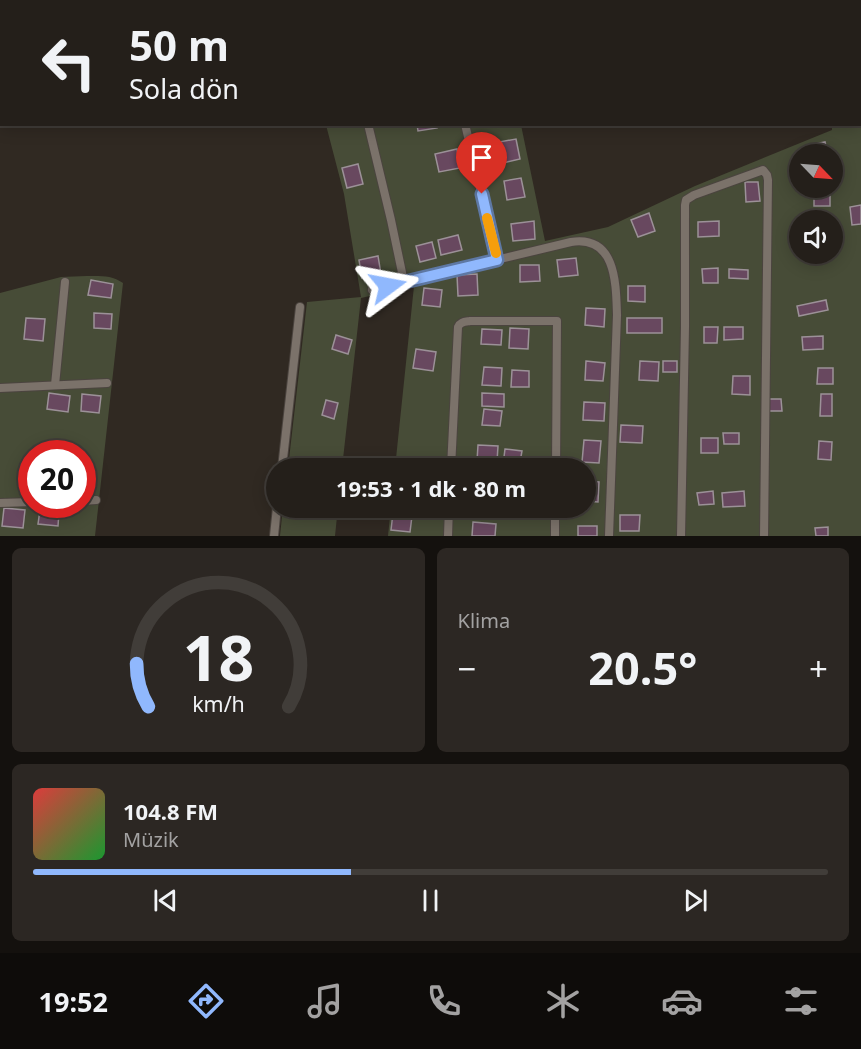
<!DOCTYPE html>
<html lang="tr">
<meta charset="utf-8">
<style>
:root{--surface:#241f1a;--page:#2c2723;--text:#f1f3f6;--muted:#a3a2a2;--line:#413d39;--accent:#90b8fd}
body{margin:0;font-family:"Noto Sans",sans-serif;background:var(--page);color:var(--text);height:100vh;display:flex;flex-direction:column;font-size:22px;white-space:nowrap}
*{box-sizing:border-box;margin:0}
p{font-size:20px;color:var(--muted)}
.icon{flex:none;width:33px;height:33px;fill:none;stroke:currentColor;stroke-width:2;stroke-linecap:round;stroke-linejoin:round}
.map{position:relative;height:536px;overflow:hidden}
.side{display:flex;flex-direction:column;gap:12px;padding:12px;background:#14110e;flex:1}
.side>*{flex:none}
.banner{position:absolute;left:0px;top:0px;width:861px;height:126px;box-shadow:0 3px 15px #0003,0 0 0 2px var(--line);background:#241f1a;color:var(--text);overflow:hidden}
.needle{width:39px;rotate:115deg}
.buttons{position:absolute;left:789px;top:144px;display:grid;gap:12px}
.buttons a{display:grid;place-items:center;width:54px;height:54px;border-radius:50%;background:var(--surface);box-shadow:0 3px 15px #0003,0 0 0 2px var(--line);font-size:30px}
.speed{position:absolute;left:18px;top:440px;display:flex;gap:12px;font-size:30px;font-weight:700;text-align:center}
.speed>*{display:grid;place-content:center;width:78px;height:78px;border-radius:50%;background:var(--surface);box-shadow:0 3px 15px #0003,0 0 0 2px var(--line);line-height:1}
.speed .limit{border:9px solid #d22;background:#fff;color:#111}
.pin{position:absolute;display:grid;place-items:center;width:51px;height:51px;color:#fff;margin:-62px -26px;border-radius:50% 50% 50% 0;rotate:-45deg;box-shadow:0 0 6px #0007}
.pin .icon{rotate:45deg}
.me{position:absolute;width:66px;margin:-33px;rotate:77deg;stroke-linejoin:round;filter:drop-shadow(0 0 4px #0008)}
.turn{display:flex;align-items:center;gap:21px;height:126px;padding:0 30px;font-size:27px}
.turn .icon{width:78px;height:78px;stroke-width:2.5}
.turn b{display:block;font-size:42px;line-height:51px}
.big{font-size:45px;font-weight:700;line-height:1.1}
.side .tile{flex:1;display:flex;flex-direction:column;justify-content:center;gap:9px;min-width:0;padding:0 21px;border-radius:9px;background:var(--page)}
.side .dial{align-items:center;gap:0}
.dial svg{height:156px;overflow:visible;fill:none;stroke:var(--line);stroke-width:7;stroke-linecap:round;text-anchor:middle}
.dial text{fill:var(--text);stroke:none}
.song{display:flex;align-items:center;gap:18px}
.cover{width:72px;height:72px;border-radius:9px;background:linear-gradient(135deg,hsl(0 70% 55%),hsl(130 70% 35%))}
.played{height:6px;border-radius:3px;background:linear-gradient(90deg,var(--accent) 40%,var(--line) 40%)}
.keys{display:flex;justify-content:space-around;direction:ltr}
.heat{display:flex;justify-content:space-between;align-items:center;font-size:33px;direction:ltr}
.side .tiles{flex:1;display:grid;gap:12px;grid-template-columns:1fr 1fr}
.tile:last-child{grid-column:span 2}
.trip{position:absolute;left:266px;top:458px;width:330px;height:60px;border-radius:30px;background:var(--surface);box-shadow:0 3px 15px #0003,0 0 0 2px var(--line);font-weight:700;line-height:60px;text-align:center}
.tabs{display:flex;height:96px;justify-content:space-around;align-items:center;background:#0e0c0a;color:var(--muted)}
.tabs .icon{width:42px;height:42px}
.tabs .on{color:var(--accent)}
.tabs b{font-size:27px;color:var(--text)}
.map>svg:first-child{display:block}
.green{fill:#474c37;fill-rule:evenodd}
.building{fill:#68485f;stroke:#9c9198;stroke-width:1.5}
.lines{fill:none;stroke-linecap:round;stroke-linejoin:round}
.lane-casing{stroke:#4b443f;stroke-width:10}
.lane{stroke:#7b726a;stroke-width:8}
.route-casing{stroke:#5e78a4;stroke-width:15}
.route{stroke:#90b8fd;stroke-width:10}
.slow{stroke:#f59e0b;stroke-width:10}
</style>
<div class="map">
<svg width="861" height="536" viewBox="0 0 861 536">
<rect width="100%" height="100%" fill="#302922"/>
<g class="green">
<path d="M 861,78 L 861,536 L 388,536 L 391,507 L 585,507 L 585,468 L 395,468 L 414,286 L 361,298 L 342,468 L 288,468 L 307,302 L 361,297 L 344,194 L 326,125 L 521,125 L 545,241 L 608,227 L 695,186 L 832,130 L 832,125 L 860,124 L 860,79 ZM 800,154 L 832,154 L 832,188 L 800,188 ZM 800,220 L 832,220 L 832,254 L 800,254 Z"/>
<path d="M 87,276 C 100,276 112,275 123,283 L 95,536 L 0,536 L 0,293 L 61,277 ZM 32,453 L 82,453 L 82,504 L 32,504 Z"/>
<polygon points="283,507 338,507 335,536 280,536"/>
</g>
<g class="building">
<polygon points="417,124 436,124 437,128 418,131"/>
<polygon points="516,139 520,159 503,163 499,142"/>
<polygon points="825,142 828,154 812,154 810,145"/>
<polygon points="457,149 460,168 439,172 435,154"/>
<polygon points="358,164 363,184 347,188 342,168"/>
<polygon points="521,178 525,197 507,200 504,181"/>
<polygon points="745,182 758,182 760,201 746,202"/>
<polygon points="830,190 830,206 814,206 814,191"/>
<polygon points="861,205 861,224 852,225 850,207"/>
<polygon points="649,213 655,231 638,237 631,220"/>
<polygon points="534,221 535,239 513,241 511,224"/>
<polygon points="719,221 719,236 698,237 698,222"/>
<polygon points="458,235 462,250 441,255 438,240"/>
<polygon points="432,242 436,258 420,262 416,246"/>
<polygon points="378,256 381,274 362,278 359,260"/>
<polygon points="576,258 578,275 559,277 557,260"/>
<polygon points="520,265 539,265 540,281 520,282"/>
<polygon points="718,268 718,283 703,283 702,269"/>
<polygon points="729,269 748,270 748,279 729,278"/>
<polygon points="477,274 478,295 458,296 457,275"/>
<polygon points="91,280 113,284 111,298 88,295"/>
<polygon points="628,286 645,286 645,302 628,301"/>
<polygon points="424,288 442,290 440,307 422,305"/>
<polygon points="826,300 828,310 799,316 797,306"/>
<polygon points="586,308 605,309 604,327 585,325"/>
<polygon points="94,313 112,314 111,329 94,328"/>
<polygon points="26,318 45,319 43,341 24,339"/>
<rect x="627" y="318" width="35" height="15"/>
<polygon points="704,327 718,327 717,343 704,343"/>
<polygon points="724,327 743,327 743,339 724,340"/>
<polygon points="510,328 529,329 528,349 509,348"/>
<polygon points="482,329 502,330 501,345 481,344"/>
<polygon points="336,335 352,340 348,354 332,349"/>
<polygon points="823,336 823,349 803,350 802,337"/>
<polygon points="416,349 436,352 433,371 413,368"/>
<polygon points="586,361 605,363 603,381 585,380"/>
<polygon points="640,361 659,362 658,381 639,380"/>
<rect x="663" y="361" width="14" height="11"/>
<polygon points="484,367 502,368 501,386 482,385"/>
<polygon points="818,368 833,368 833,384 817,384"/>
<polygon points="512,370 529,371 529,387 511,387"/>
<polygon points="733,376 750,376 750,395 732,394"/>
<polygon points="49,393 70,396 68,412 47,409"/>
<polygon points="482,393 504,394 504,407 482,406"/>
<polygon points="82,394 101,396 99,413 81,411"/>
<polygon points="821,394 832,394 832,416 820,416"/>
<polygon points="767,399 781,399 782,411 767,411"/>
<polygon points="326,400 338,403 334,419 322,415"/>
<polygon points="584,402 605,403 604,421 583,420"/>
<polygon points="484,409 502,411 500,426 482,425"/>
<polygon points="621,425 643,426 642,443 620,442"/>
<polygon points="723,433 739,433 739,444 724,444"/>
<rect x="701" y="438" width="17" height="15"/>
<polygon points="584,440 601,441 599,463 582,462"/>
<polygon points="819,441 832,442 831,460 818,459"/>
<polygon points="478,445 498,446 497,462 477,461"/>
<polygon points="505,449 522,451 519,468 503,465"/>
<polygon points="585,481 599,482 598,502 585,501"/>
<polygon points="713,491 714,504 699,505 697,493"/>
<polygon points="744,491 745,506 723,507 722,493"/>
<polygon points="4,508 25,510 23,528 2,526"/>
<polygon points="40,510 59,512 58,526 38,524"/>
<polygon points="393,513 412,516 410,532 391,530"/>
<polygon points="620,515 640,515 639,531 620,531"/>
<polygon points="473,522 496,524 495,536 472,536"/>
<rect x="578" y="526" width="19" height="10"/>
<polygon points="828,527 828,536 816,536 815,528"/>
</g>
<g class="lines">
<g class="lane-casing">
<g id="lane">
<polyline points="338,0 339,2"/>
<polyline points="431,0 431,2"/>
<polyline points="368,124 391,220 404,282"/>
<polyline points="465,124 497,260"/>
<path d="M 372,290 L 571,242 C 616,235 616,283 617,315 L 609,536"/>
<polyline points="55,385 65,282"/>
<polyline points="0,388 107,383"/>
<polyline points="282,468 300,307"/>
<path d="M 451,468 L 458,327 C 460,322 464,322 470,321 L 557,321 L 556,468"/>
<polyline points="82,501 96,500"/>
<polyline points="0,503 32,502"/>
<polyline points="274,536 277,507"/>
<polyline points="448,536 449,507"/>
<polyline points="555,536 555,507"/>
<polyline points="681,536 685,327 685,205 686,200 694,195 763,170 767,175 768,180 764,536"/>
</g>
</g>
<use href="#lane" class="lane"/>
</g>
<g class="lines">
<g class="route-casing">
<polyline id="route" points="388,286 497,260 482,194"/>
</g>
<use href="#route" class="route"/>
<polyline class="slow" points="487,218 496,253"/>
</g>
</svg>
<div class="buttons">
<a><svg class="needle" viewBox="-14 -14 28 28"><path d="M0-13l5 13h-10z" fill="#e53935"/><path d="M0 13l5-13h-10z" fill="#a3a2a2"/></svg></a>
<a><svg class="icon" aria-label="sound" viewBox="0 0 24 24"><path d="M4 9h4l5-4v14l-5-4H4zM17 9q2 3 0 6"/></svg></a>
</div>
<div class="speed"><div class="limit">20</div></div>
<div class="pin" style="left:482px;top:194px;background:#d93025"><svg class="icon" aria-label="arrive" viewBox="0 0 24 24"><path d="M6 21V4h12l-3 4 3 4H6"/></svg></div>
<svg class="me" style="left:388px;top:286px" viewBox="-20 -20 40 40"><path d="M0-17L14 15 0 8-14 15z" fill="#90b8fd" stroke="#fff" stroke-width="4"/></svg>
<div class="trip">19:53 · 1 dk · 80 m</div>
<div class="banner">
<div class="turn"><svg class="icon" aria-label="left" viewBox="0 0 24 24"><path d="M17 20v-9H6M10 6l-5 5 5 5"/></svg><div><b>50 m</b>Sola dön</div></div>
</div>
</div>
<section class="side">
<div class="tiles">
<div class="tile dial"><svg viewBox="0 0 100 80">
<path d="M14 69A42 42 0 1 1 86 69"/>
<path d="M14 69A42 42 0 0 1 8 47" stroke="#90b8fd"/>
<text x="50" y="56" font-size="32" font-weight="700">18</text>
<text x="50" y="72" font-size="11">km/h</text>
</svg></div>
<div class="tile"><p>Klima</p>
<div class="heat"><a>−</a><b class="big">20.5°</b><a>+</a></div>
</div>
<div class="tile">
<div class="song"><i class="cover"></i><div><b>104.8 FM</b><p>Müzik</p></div></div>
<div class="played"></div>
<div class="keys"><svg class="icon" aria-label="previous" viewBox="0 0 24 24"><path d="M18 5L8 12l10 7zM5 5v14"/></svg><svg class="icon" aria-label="pause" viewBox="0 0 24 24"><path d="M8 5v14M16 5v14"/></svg><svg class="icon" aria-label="next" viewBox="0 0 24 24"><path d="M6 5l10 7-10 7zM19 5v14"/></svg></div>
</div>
</div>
</section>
<nav class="tabs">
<b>19:52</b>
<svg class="icon on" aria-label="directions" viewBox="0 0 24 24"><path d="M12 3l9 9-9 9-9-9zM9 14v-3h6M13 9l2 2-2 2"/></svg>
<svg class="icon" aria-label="music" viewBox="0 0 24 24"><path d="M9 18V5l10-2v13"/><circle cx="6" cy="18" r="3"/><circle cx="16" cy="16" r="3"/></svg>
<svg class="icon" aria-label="phone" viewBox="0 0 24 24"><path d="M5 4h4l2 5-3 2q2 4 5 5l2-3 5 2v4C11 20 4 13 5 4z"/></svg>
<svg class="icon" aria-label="climate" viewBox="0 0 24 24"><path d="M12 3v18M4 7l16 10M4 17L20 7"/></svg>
<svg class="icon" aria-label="car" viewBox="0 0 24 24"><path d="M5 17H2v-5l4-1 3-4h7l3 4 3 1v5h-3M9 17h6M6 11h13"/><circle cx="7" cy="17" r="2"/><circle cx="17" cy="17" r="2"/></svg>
<svg class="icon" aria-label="filters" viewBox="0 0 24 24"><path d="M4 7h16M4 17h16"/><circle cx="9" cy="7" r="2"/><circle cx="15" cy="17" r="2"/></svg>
</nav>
